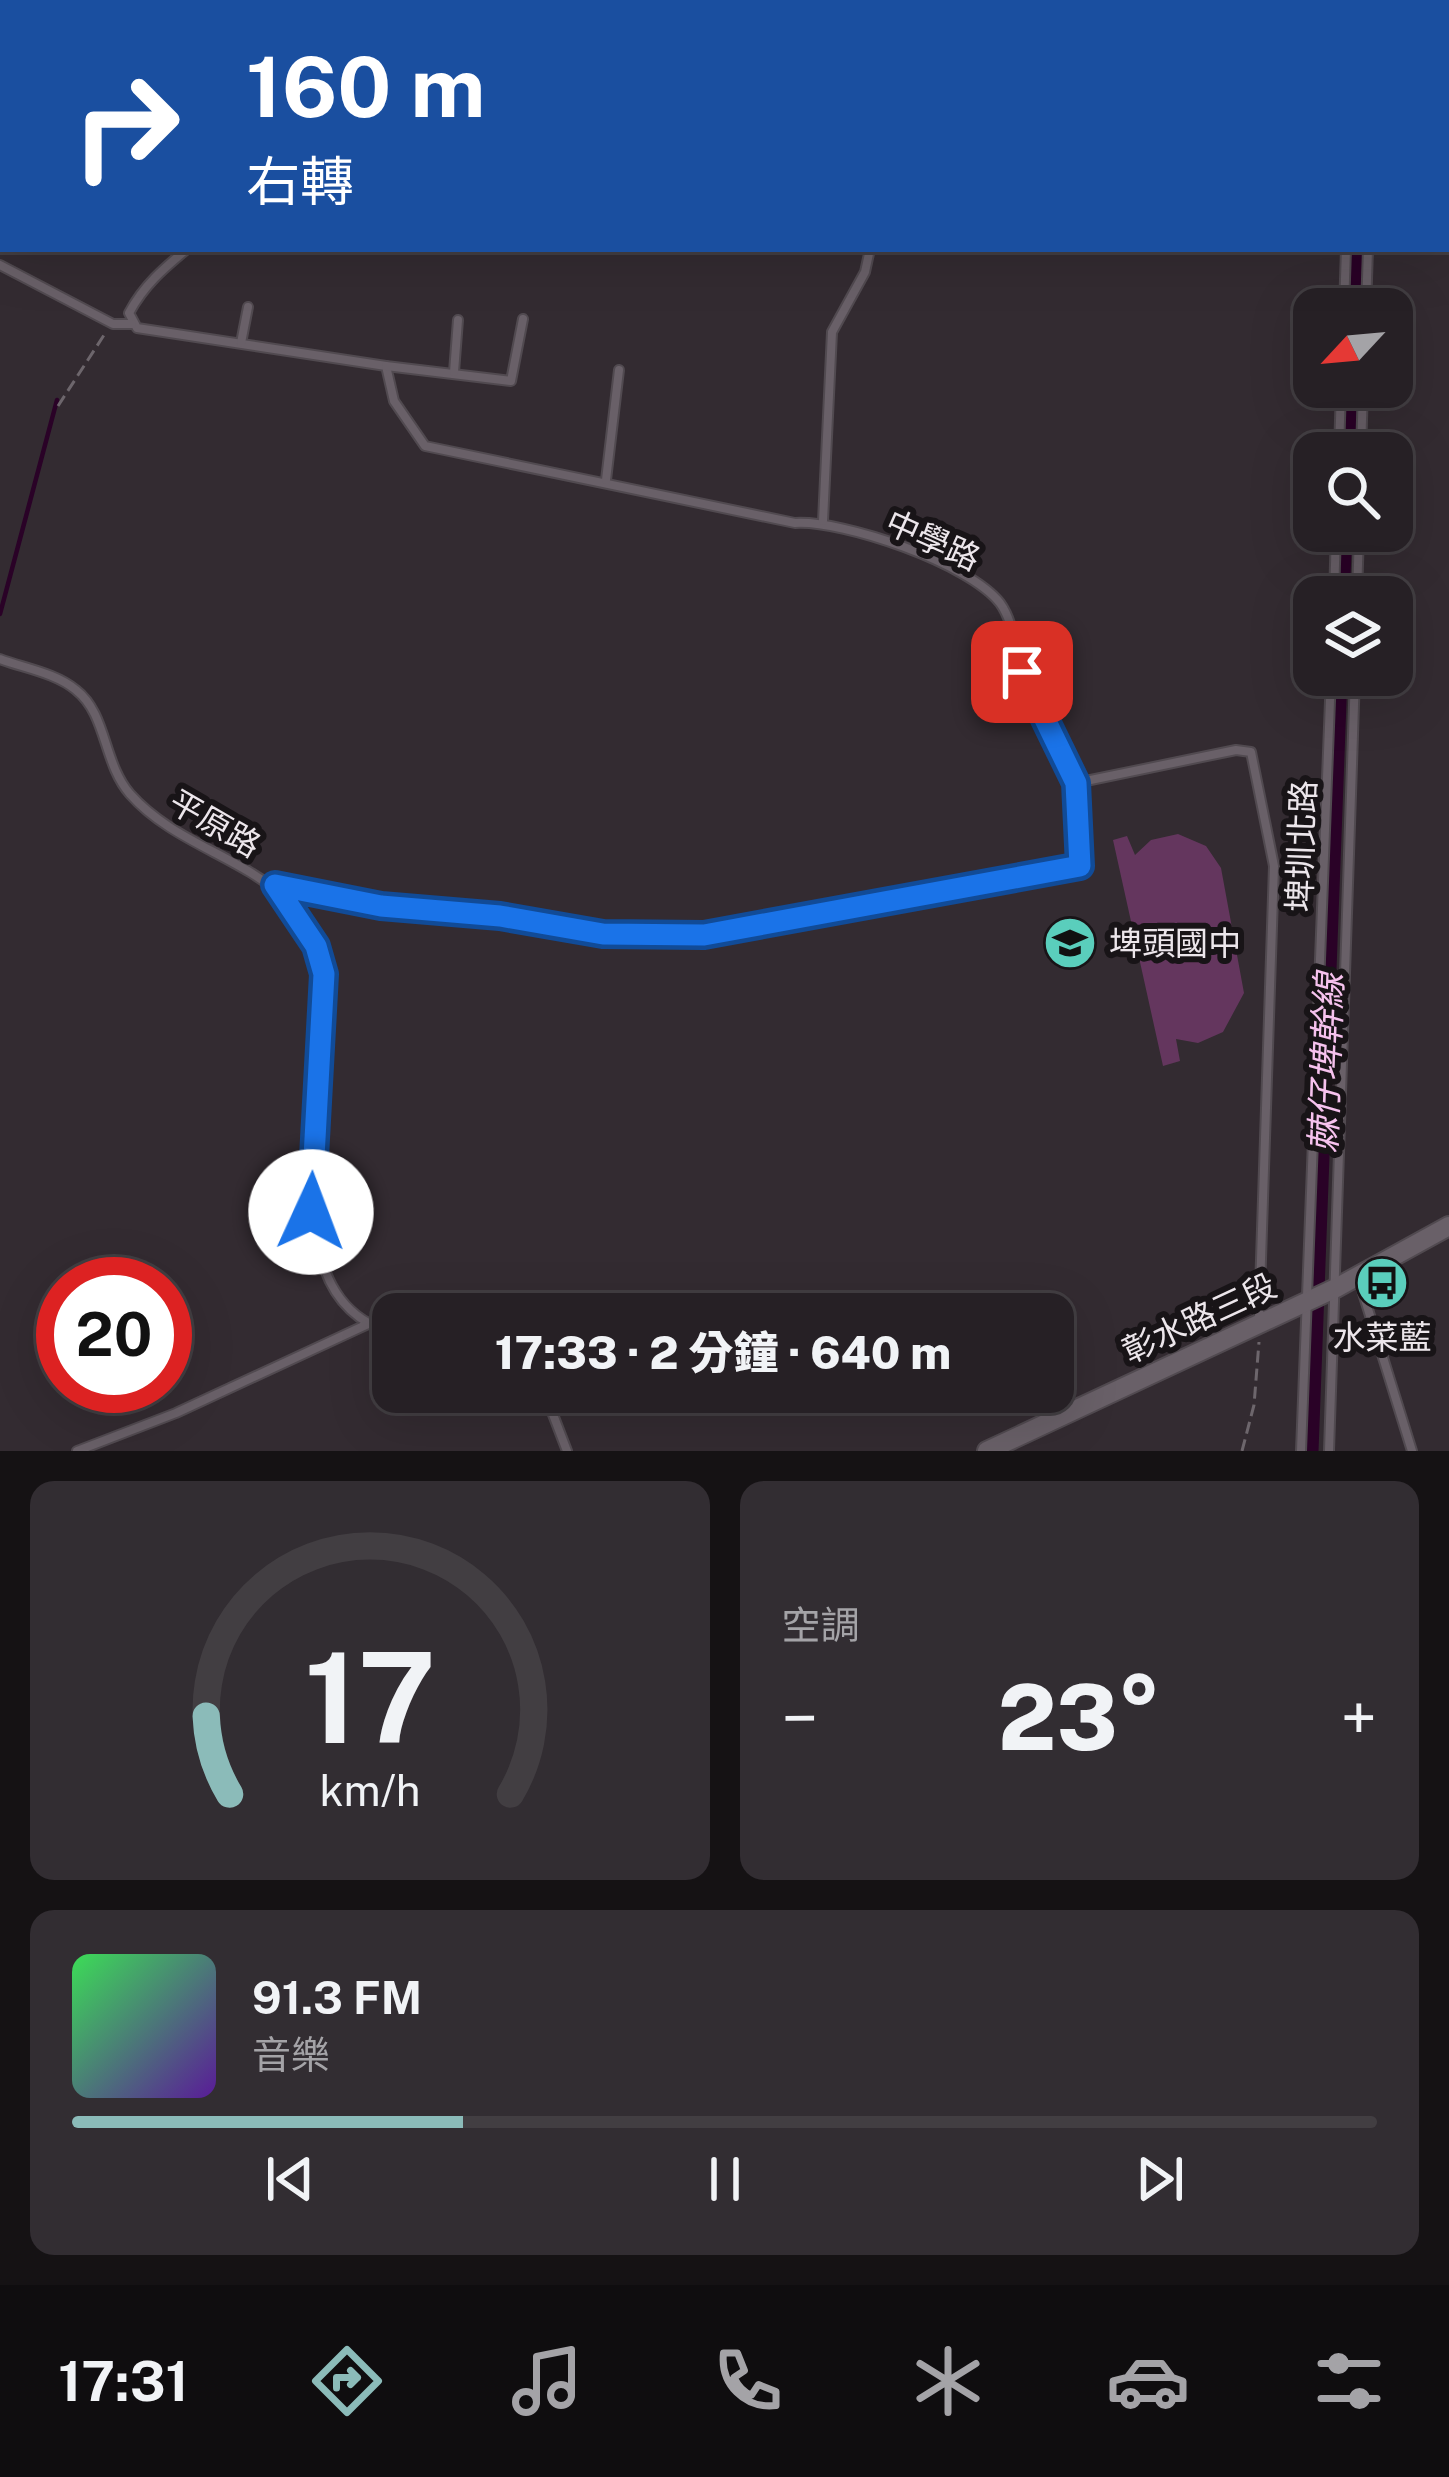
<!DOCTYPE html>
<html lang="zh-TW">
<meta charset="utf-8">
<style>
:root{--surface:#262025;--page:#322d32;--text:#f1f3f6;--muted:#a4a3a7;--line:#423e42;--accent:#8bbbb9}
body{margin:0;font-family:"Public Sans","Noto Sans TC",sans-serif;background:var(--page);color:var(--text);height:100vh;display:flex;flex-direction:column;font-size:45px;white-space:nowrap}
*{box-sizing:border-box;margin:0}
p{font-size:39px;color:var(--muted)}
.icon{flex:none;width:66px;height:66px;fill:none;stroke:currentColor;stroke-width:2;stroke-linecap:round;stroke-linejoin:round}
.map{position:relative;height:1451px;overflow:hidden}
.sheet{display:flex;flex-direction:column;gap:30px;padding:30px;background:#151214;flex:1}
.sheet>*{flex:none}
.hud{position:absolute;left:0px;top:0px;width:1449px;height:252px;box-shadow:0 12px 48px #0002,0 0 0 3px var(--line);background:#1a4fa0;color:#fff;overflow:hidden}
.needle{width:78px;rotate:244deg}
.controls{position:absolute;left:1293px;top:288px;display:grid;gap:24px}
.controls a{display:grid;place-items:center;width:120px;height:120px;border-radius:24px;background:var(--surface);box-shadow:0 12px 48px #0002,0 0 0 3px var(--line);font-size:60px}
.speed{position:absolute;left:36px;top:1257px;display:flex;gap:24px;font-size:60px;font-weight:700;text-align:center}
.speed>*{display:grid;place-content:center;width:156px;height:156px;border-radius:50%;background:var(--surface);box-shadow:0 12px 48px #0002,0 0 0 3px var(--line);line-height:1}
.speed .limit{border:18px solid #d22;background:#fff;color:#111}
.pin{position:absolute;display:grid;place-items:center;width:102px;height:102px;color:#fff;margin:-51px;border-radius:24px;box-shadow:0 6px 18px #0006}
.me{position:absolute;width:132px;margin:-66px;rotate:2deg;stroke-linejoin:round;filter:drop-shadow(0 0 9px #0008)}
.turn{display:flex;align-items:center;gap:42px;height:252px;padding:0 48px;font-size:54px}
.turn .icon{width:156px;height:156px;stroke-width:2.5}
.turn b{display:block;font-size:84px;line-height:102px}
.big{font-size:90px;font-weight:800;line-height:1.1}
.sheet .widget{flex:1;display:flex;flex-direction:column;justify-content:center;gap:18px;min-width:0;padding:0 42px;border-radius:24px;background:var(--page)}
.sheet .dial{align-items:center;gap:0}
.dial svg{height:312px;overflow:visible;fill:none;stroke:var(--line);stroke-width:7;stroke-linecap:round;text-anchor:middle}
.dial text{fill:var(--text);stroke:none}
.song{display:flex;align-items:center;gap:36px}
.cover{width:144px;height:144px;border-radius:18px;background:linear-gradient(135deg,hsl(130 70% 55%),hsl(270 70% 35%))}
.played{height:12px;border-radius:6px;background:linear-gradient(90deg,var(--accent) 30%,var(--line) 30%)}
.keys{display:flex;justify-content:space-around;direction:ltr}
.heat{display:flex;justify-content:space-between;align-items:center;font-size:66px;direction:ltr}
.sheet .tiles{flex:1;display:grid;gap:30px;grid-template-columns:1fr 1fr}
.widget:last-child{grid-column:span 2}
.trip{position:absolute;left:372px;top:1293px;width:702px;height:120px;border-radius:24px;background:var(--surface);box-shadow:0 12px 48px #0002,0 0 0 3px var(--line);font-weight:800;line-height:120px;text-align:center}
.dock{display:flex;height:192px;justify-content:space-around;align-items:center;background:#0f0d0f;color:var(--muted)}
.dock .icon{width:84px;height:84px}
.dock .selected{color:var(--accent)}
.dock b{font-size:54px;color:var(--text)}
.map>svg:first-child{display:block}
.garden{fill:#64365e}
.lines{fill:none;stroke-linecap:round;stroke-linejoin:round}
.stream{stroke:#2a0227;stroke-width:4.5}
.canal{stroke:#2a0227;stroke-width:15}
.service-casing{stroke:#514a50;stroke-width:12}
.secondary-casing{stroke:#514a50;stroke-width:22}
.path{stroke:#6d666c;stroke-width:3;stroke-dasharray:12 6;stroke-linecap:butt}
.service{stroke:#696068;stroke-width:8}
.secondary{stroke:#696068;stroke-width:18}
.route-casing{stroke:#114b97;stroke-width:30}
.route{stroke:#1a73e8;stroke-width:21}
.labels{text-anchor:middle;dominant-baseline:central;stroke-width:12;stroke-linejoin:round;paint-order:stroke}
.street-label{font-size:33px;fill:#ece6eb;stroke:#181417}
.poi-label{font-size:33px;fill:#ece6eb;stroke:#181417;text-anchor:start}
.water-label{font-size:36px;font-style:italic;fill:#f6c2ee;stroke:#181417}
</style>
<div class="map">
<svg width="1449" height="1451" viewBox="0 0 1449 1451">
<rect width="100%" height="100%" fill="#332b31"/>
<polygon class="garden" points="1178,834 1206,846 1221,868 1244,993 1223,1032 1198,1043 1176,1039 1180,1061 1163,1066 1113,840 1127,836 1135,855 1151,840"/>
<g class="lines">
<polyline class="stream" points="0,614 57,400"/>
<g class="canal">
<polyline points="1363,3 1364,0"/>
<polyline points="1353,309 1355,249"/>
<polyline points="1348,453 1350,387"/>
<polyline points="1342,597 1345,531"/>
<polyline points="1311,1451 1340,675"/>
</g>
<g class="service-casing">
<g id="service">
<polyline points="64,0 67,3"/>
<polyline points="259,3 261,0"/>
<polyline points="870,3 870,0"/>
<polyline points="1354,3 1354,0"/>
<polyline points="1378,3 1378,0"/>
<path d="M 187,249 C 163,269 144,285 129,313 L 137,328 L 386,366 L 394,401 L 425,446 L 795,523 C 843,520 969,563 1000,603 C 1015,624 1014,650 1023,673 C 1039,710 1060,746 1076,783 L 1236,750 L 1251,752 L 1274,866 L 1259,1320"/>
<polyline points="0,265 113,324 132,324"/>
<polyline points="1344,309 1346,249"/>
<polyline points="1366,309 1368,249"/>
<polyline points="241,343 248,307"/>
<polyline points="386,366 511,381 523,319"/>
<polyline points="454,372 458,320"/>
<polyline points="1339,453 1341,387"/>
<polyline points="1361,453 1363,387"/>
<polyline points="606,480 619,370"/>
<polyline points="823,521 832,332 865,272 870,249"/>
<polyline points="1334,597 1336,531"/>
<polyline points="1357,597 1359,531"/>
<path d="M 0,659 C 24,668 56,673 76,690 C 107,714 103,763 130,794 C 192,864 304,861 324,974 C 341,1070 256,1296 393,1333"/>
<polyline points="275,885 381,906 500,916 603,934 703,935 1080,866 1076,783"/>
<polyline points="1358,1277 1412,1451"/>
<polyline points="537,1392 549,1404 567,1451"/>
<polyline points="77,1451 176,1413 368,1324"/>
<polyline points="1301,1451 1331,675"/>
<polyline points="1329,1451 1355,675"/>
</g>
</g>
<g class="secondary-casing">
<polyline id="secondary" points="987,1451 1336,1288 1449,1226"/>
</g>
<g class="path">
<polyline points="89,3 92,0"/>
<polyline points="58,406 106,332"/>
<polyline points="1242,1451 1254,1405 1259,1342"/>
</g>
<use href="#service" class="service"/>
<use href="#secondary" class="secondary"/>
</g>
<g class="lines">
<g class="route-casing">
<polyline id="route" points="311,1212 324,974 316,946 275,885 381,906 500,916 603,934 704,935 1080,866 1076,783 1022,672"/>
</g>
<use href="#route" class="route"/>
</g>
<defs>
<g id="school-disc" transform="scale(2.7)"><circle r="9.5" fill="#5acebc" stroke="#181417"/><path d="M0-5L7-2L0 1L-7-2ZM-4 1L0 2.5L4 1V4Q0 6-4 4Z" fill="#111"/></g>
<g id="bus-disc" transform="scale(2.7)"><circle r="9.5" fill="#5acebc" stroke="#181417"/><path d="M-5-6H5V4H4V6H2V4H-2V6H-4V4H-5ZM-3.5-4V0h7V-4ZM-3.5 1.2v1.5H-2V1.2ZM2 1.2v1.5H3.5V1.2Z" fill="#111"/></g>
</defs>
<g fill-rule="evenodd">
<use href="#school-disc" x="1070" y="943"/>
<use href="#bus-disc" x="1382" y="1283"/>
</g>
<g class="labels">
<g class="street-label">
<text transform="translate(933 540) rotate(24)">中學路</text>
<text transform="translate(215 823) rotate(30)">平原路</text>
<text transform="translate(1301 846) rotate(-88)">埤圳北路</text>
<text transform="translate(1199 1318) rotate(-25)">彰水路三段</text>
</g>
<g class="poi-label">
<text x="1109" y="943">埤頭國中</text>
<text x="1382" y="1337" text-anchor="middle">水菜藍</text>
</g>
<g class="water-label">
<text transform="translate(1326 1063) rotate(-88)">棘仔埤幹線</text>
</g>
</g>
</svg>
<div class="controls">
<a><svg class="needle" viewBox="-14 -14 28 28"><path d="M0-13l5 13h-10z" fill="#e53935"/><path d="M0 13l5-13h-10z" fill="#a4a3a7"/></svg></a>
<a><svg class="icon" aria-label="search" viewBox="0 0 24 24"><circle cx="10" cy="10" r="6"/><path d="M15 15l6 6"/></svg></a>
<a><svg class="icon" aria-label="layers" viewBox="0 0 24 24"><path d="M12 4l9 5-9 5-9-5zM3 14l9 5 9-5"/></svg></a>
</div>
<div class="speed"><div class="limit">20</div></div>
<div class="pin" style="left:1022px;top:672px;background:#d93025"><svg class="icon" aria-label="arrive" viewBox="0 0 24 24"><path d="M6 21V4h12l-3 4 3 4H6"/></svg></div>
<svg class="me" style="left:311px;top:1212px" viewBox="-20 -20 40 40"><circle r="19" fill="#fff"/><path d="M0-13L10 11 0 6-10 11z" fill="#1a73e8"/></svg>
<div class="trip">17:33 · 2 分鐘 · 640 m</div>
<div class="hud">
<div class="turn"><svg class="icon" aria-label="right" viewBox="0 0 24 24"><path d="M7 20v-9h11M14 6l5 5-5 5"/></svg><div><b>160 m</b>右轉</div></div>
</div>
</div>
<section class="sheet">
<div class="tiles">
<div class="widget dial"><svg viewBox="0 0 100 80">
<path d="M14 69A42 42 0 1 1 86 69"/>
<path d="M14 69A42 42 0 0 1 8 49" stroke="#8bbbb9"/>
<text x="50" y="56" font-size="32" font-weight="700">17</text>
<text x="50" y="72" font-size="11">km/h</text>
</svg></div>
<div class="widget"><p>空調</p>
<div class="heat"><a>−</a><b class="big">23°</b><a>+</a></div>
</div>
<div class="widget">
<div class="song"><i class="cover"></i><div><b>91.3 FM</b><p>音樂</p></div></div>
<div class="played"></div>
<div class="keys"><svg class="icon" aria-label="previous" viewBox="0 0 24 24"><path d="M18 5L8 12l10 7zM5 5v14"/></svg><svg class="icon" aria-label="pause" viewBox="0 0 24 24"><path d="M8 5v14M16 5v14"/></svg><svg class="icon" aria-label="next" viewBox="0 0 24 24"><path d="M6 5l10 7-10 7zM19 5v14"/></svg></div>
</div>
</div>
</section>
<nav class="dock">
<b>17:31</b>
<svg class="icon selected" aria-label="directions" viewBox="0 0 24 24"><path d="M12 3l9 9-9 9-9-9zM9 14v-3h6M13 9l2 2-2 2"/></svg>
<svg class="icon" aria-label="music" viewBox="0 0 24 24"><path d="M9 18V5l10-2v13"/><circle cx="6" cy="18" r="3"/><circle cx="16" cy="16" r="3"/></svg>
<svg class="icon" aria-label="phone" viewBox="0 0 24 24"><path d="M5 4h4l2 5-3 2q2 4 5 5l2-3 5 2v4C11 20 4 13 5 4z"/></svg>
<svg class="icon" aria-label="climate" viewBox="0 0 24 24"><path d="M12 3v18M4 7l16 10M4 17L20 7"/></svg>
<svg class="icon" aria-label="car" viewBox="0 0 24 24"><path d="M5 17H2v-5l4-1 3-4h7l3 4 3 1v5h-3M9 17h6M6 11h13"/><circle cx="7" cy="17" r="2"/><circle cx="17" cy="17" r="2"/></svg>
<svg class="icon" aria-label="filters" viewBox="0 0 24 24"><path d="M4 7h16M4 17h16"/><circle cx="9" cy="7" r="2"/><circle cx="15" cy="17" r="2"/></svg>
</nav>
